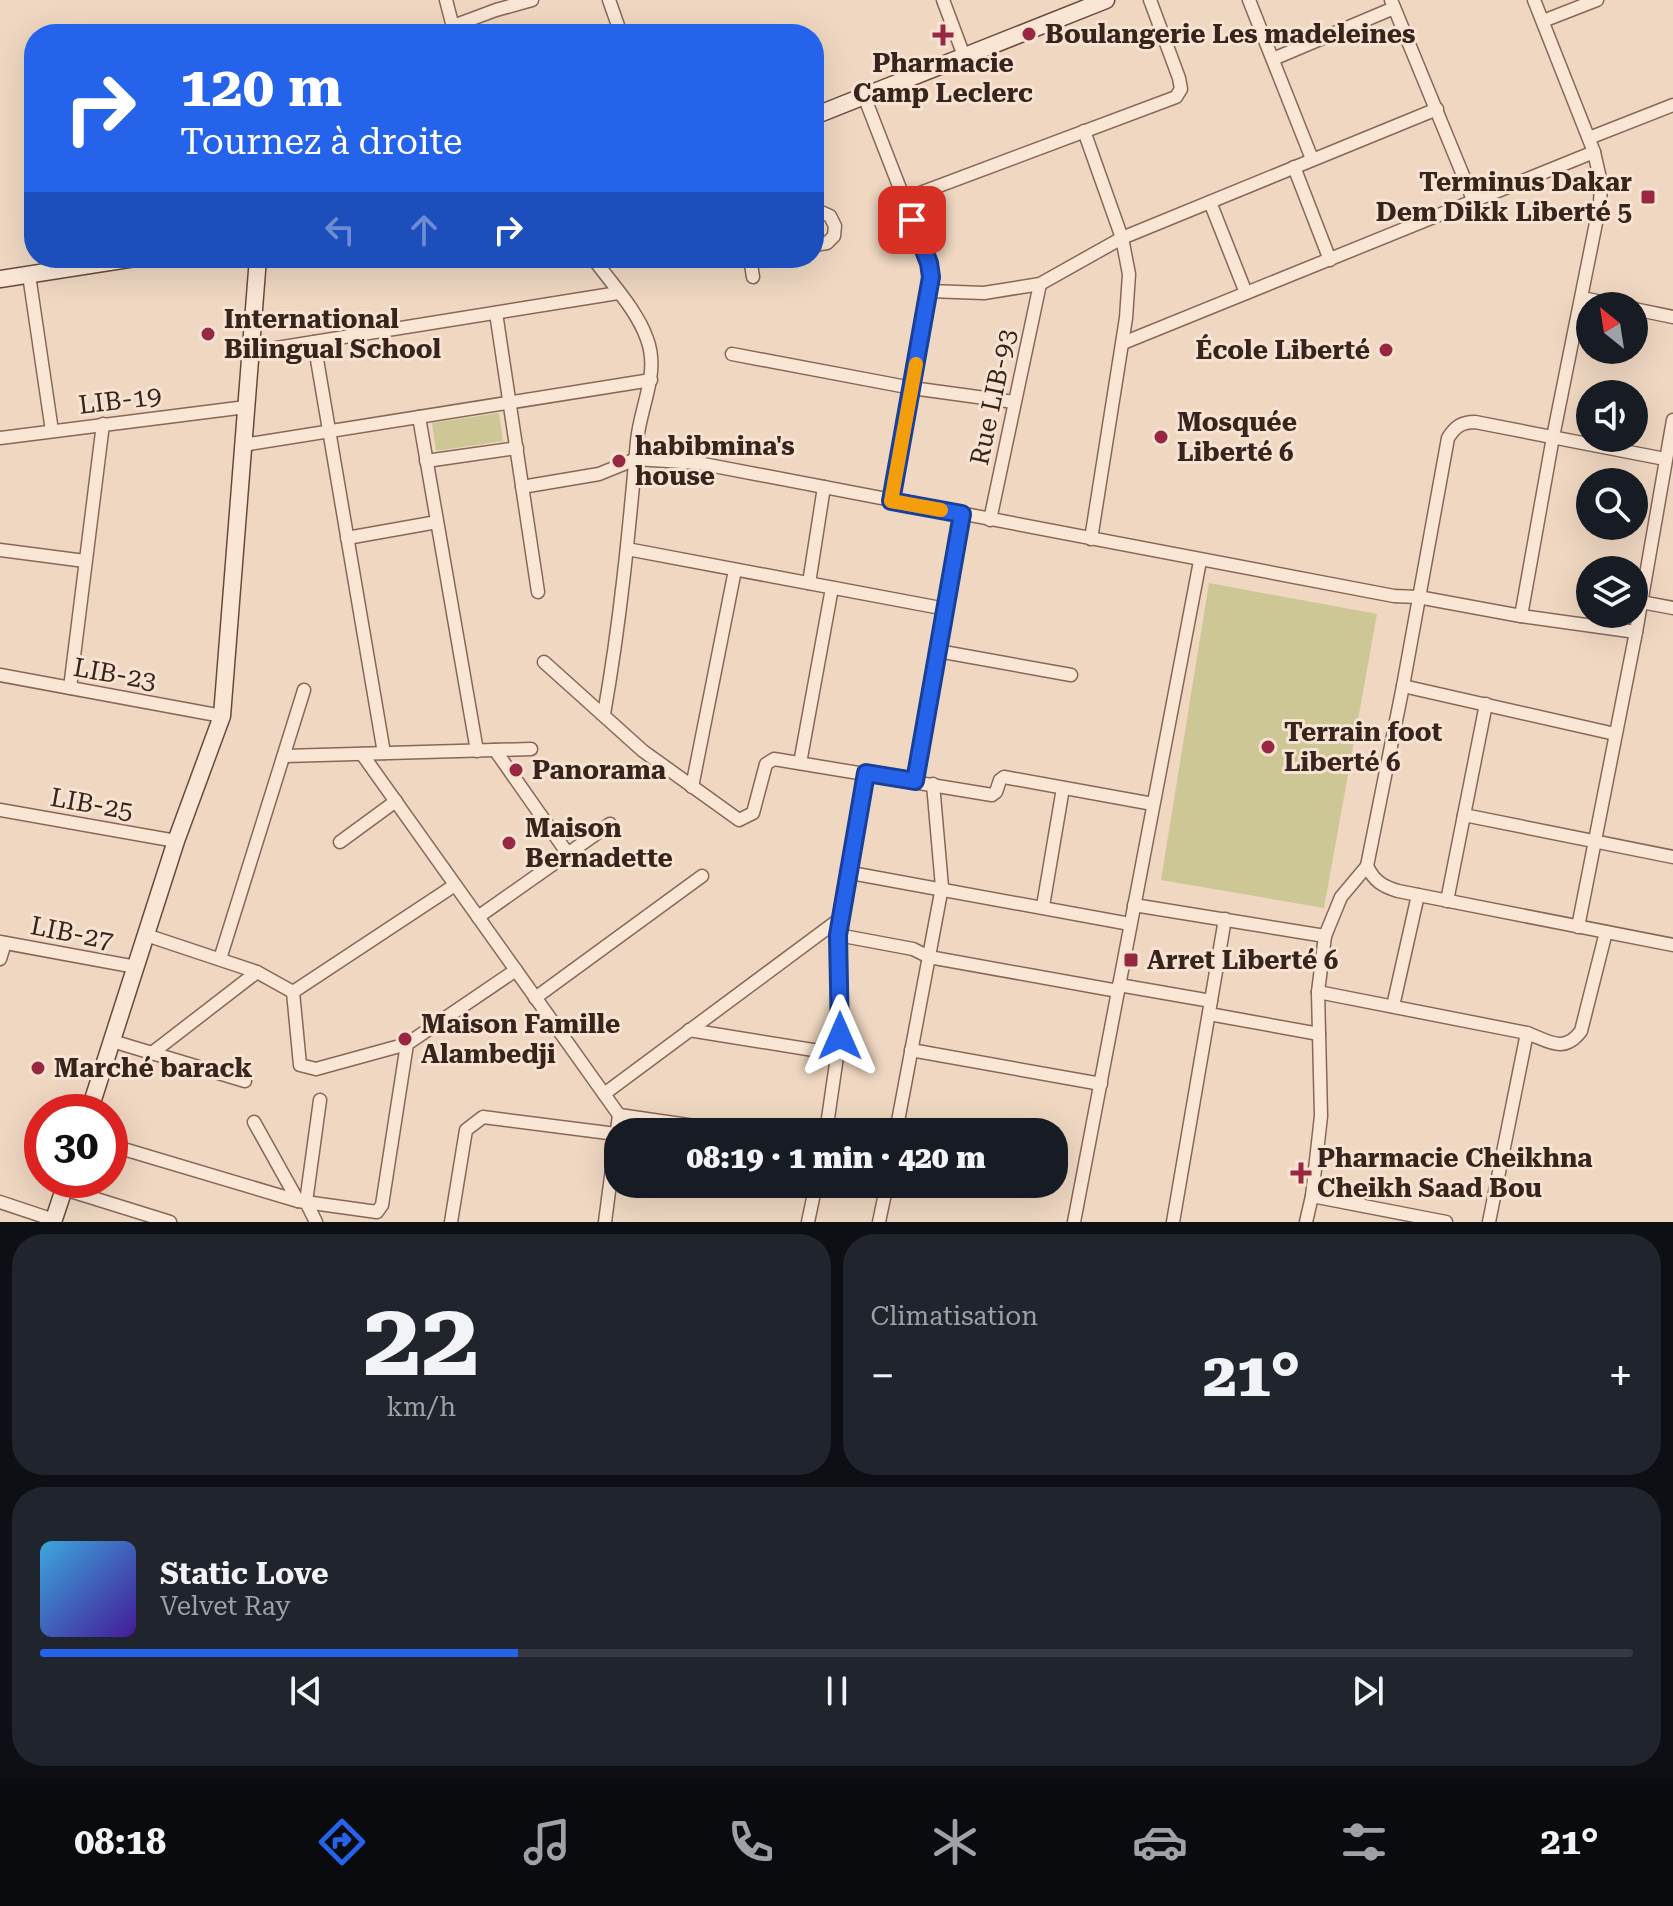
<!DOCTYPE html>
<html lang="fr">
<meta charset="utf-8">
<style>
:root{--surface:#171b24;--page:#20242c;--text:#f1f3f6;--muted:#9ea1a6;--line:#363941;--accent:#2563eb}
body{margin:0;font-family:"Roboto Serif",serif;background:var(--page);color:var(--text);height:100vh;display:flex;flex-direction:column;font-size:30px;white-space:nowrap}
*{box-sizing:border-box;margin:0}
p{font-size:26px;color:var(--muted)}
.icon{flex:none;width:44px;height:44px;fill:none;stroke:currentColor;stroke-width:2;stroke-linecap:round;stroke-linejoin:round}
.map{position:relative;height:1222px;overflow:hidden}
.details{display:flex;flex-direction:column;gap:12px;padding:12px;background:#0d0f14;flex:1}
.details>*{flex:none}
.hud{position:absolute;left:24px;top:24px;width:800px;height:244px;border-radius:32px;box-shadow:0 8px 32px #0002;background:#2563eb;color:#fff;overflow:hidden}
.needle{width:52px;rotate:330deg}
.tools{position:absolute;left:1576px;top:292px;display:grid;gap:16px}
.tools a{display:grid;place-items:center;width:72px;height:72px;border-radius:50%;background:var(--surface);box-shadow:0 8px 32px #0002;font-size:40px}
.speed{position:absolute;left:24px;top:1094px;display:flex;gap:16px;font-size:40px;font-weight:700;text-align:center}
.speed>*{display:grid;place-content:center;width:104px;height:104px;border-radius:50%;background:var(--surface);box-shadow:0 8px 32px #0002;line-height:1}
.speed .limit{border:12px solid #d22;background:#fff;color:#111}
.pin{position:absolute;display:grid;place-items:center;width:68px;height:68px;color:#fff;margin:-34px;border-radius:16px;box-shadow:0 4px 12px #0006}
.me{position:absolute;width:88px;margin:-44px;rotate:0deg;stroke-linejoin:round;filter:drop-shadow(0 0 6px #0008)}
.turn{display:flex;align-items:center;gap:28px;height:168px;padding:0 24px;font-size:36px}
.turn .icon{width:104px;height:104px;stroke-width:2.5}
.turn b{display:block;font-size:56px;line-height:68px}
.lanes{display:flex;align-items:center;height:76px;padding:0 24px;background:#0003;justify-content:center;gap:40px;direction:ltr}
.lanes .off{opacity:.35}
.big{font-size:60px;font-weight:800;line-height:1.1}
.details .card{flex:1;display:flex;flex-direction:column;justify-content:center;gap:12px;min-width:0;padding:0 28px;border-radius:32px;background:var(--page)}
.details .dial{align-items:center;gap:0}
.dial b{font-size:104px;line-height:1}
.song{display:flex;align-items:center;gap:24px}
.cover{width:96px;height:96px;border-radius:12px;background:linear-gradient(135deg,hsl(200 70% 55%),hsl(260 70% 35%))}
.played{height:8px;border-radius:4px;background:linear-gradient(90deg,var(--accent) 30%,var(--line) 30%)}
.keys{display:flex;justify-content:space-around;direction:ltr}
.heat{display:flex;justify-content:space-between;align-items:center;font-size:44px;direction:ltr}
.details .tiles{flex:1;display:grid;gap:12px;grid-template-columns:1fr 1fr}
.card:last-child{grid-column:span 2}
.trip{position:absolute;left:604px;top:1118px;width:464px;height:80px;border-radius:32px;background:var(--surface);box-shadow:0 8px 32px #0002;font-weight:800;line-height:80px;text-align:center}
.tabs{display:flex;height:128px;justify-content:space-around;align-items:center;background:#090b0e;color:var(--muted)}
.tabs .icon{width:56px;height:56px}
.tabs .active{color:var(--accent)}
.tabs b{font-size:36px;color:var(--text)}
.map>svg:first-child{display:block}
.green{fill:#cdc795}
.lines{fill:none;stroke-linecap:round;stroke-linejoin:round}
.street-casing{stroke:#886758;stroke-width:15}
.secondary-casing{stroke:#6a493c;stroke-width:19}
.street{stroke:#f9e6d5;stroke-width:12}
.secondary{stroke:#f9e6d5;stroke-width:16}
.route-casing{stroke:#184099;stroke-width:20}
.route{stroke:#2563eb;stroke-width:14}
.slow{stroke:#f59e0b;stroke-width:14}
.poi-dot{fill:#982841;stroke:#f6e3d1;stroke-width:3}
.labels{text-anchor:middle;dominant-baseline:central;stroke-width:6;stroke-linejoin:round;paint-order:stroke}
.poi-label{font-size:26px;font-weight:bold;fill:#38241d;stroke:#f6e3d1;text-anchor:start}
.street-label{font-size:26px;fill:#38241d;stroke:#f6e3d1}
</style>
<div class="map">
<svg width="1673" height="1222" viewBox="0 0 1673 1222">
<rect width="100%" height="100%" fill="#efd7c1"/>
<g class="green">
<polygon points="499,413 503,441 436,451 432,423"/>
<polygon points="1209,583 1377,614 1324,908 1161,880"/>
</g>
<g class="lines">
<g class="street-casing">
<g id="street">
<polyline points="446,0 454,31"/>
<polyline points="609,0 621,34"/>
<polyline points="943,0 964,56"/>
<polyline points="1249,0 1312,159"/>
<polyline points="1391,0 1474,202"/>
<polyline points="1543,21 1597,0"/>
<polyline points="453,26 496,10 532,0"/>
<polyline points="1273,59 1394,8"/>
<polyline points="864,96 929,263 931,277 891,501"/>
<polyline points="1084,131 1122,238 1129,274 1126,318 1091,539"/>
<polyline points="1589,138 1673,105"/>
<polyline points="1294,167 1330,260"/>
<polyline points="904,199 1176,97 1181,89 1179,78 1150,0"/>
<polyline points="1210,202 1246,293"/>
<polyline points="814,213 821,212 830,216 835,226 834,236 827,243 814,245"/>
<path d="M 593,258 C 611,283 637,310 647,339 C 660,373 640,407 637,441 C 629,532 620,624 604,714"/>
<polyline points="750,258 753,277"/>
<polyline points="29,275 52,431"/>
<polyline points="929,291 984,293 1040,284 1122,238 1437,109"/>
<polyline points="1582,298 1622,306"/>
<polyline points="1634,309 1673,317"/>
<polyline points="496,313 538,592"/>
<polyline points="314,342 384,753"/>
<polyline points="1123,343 1594,152"/>
<polyline points="251,352 618,293"/>
<polyline points="732,354 912,388 1014,402"/>
<polyline points="419,417 477,751"/>
<polyline points="0,438 246,407"/>
<polyline points="243,445 651,380"/>
<path d="M 1665,459 L 1475,422 C 1461,422 1455,427 1448,438 L 1403,686 L 1367,866 C 1374,881 1382,886 1398,891 L 1673,945"/>
<polyline points="426,461 517,448"/>
<polyline points="522,487 599,474 636,459 698,463 1394,596 1418,597 1521,616 1636,632"/>
<polyline points="990,520 1040,284"/>
<polyline points="347,538 437,522"/>
<polyline points="627,549 946,609"/>
<polyline points="0,550 85,561"/>
<polyline points="809,583 824,487"/>
<polyline points="1641,602 1673,608"/>
<polyline points="1521,616 1553,437 1600,203 1601,183 1594,152 1534,0"/>
<polyline points="938,651 1071,675"/>
<polyline points="544,662 643,751 739,820 753,813 766,764 774,759 992,795 996,792 1000,780 1004,777 1153,804"/>
<polyline points="0,675 222,716"/>
<polyline points="1403,686 1615,734"/>
<polyline points="70,688 103,424"/>
<polyline points="495,750 568,854"/>
<polyline points="362,754 619,1115 605,1222"/>
<polyline points="285,756 531,749"/>
<polyline points="800,763 832,588"/>
<polyline points="915,781 962,514"/>
<polyline points="692,787 735,570"/>
<polyline points="0,810 176,841"/>
<polyline points="1464,815 1673,857"/>
<polyline points="340,842 396,801"/>
<polyline points="851,873 1130,924"/>
<polyline points="1447,901 1486,704"/>
<polyline points="1134,905 1325,936"/>
<polyline points="1043,906 1063,788"/>
<polyline points="478,917 610,824"/>
<polyline points="1578,927 1636,632 1673,420"/>
<polyline points="146,935 257,972 293,992"/>
<polyline points="838,935 913,949 929,957 1118,991"/>
<polyline points="0,942 136,967"/>
<polyline points="0,959 5,943"/>
<polyline points="220,959 304,690"/>
<polyline points="1119,985 1211,1001"/>
<polyline points="293,992 455,885"/>
<polyline points="293,992 300,1065 316,1069 407,1044"/>
<polyline points="1318,992 1527,1033"/>
<polyline points="535,998 702,876"/>
<polyline points="1393,1006 1418,895"/>
<polyline points="1209,1014 1319,1034"/>
<polyline points="689,1030 838,1054"/>
<polyline points="112,1041 245,1081"/>
<polyline points="911,1050 1101,1084"/>
<polyline points="152,1053 257,972"/>
<polyline points="604,1094 841,918"/>
<polyline points="619,1115 736,1132"/>
<polyline points="254,1122 298,1201"/>
<polyline points="826,1132 840,1036 838,935 866,773"/>
<polyline points="896,1132 942,887 933,784"/>
<polyline points="110,1145 298,1201 377,1212 382,1205 407,1044 516,970"/>
<polyline points="64,1189 170,1222"/>
<polyline points="1312,1196 1321,1116 1318,992 1325,936 1341,897 1367,866"/>
<polyline points="0,1202 54,1220"/>
<polyline points="316,1222 306,1202 320,1100"/>
<polyline points="451,1222 466,1130 483,1117 616,1134"/>
<polyline points="808,1222 816,1184"/>
<polyline points="879,1222 887,1184"/>
<polyline points="1074,1222 1200,561"/>
<polyline points="1173,1222 1225,919"/>
<polyline points="1306,1222 1312,1196 1446,1222"/>
<path d="M 1489,1222 L 1527,1033 C 1549,1041 1564,1054 1581,1031 L 1606,932"/>
</g>
</g>
<g class="secondary-casing">
<g id="secondary">
<polyline points="814,116 1106,0"/>
<polyline points="0,279 135,258"/>
<polyline points="89,1112 176,841 222,716 258,258"/>
<polyline points="53,1222 67,1180"/>
</g>
</g>
<use href="#street" class="street"/>
<use href="#secondary" class="secondary"/>
</g>
<g class="lines">
<g class="route-casing">
<polyline id="route" points="840,1036 838,935 866,773 915,781 962,514 891,501 931,277 929,263 912,220"/>
</g>
<use href="#route" class="route"/>
<polyline class="slow" points="916,364 891,501 941,510"/>
</g>
<g class="poi-dot">
<circle cx="1029" cy="34" r="8"/>
<path d="M939 23h8v8h8v8h-8v8h-8v-8h-8v-8h8z"/>
<rect x="1640" y="189" width="16" height="16" rx="4"/>
<circle cx="208" cy="334" r="8"/>
<circle cx="1386" cy="350" r="8"/>
<circle cx="1161" cy="437" r="8"/>
<circle cx="619" cy="461" r="8"/>
<circle cx="1268" cy="747" r="8"/>
<circle cx="516" cy="770" r="8"/>
<circle cx="509" cy="843" r="8"/>
<rect x="1123" y="952" width="16" height="16" rx="4"/>
<circle cx="405" cy="1039" r="8"/>
<circle cx="38" cy="1068" r="8"/>
<path d="M1297 1161h8v8h8v8h-8v8h-8v-8h-8v-8h8z"/>
</g>
<g class="labels">
<g class="poi-label">
<text x="1045" y="34">Boulangerie Les madeleines</text>
<text x="943" y="63" text-anchor="middle">Pharmacie<tspan x="943" dy="30">Camp Leclerc</tspan></text>
<text x="1632" y="182" text-anchor="end">Terminus Dakar<tspan x="1632" dy="30">Dem Dikk Liberté 5</tspan></text>
<text x="224" y="319">International<tspan x="224" dy="30">Bilingual School</tspan></text>
<text x="1370" y="350" text-anchor="end">École Liberté</text>
<text x="1177" y="422">Mosquée<tspan x="1177" dy="30">Liberté 6</tspan></text>
<text x="635" y="446">habibmina's<tspan x="635" dy="30">house</tspan></text>
<text x="1284" y="732">Terrain foot<tspan x="1284" dy="30">Liberté 6</tspan></text>
<text x="532" y="770">Panorama</text>
<text x="525" y="828">Maison<tspan x="525" dy="30">Bernadette</tspan></text>
<text x="1147" y="960">Arret Liberté 6</text>
<text x="421" y="1024">Maison Famille<tspan x="421" dy="30">Alambedji</tspan></text>
<text x="54" y="1068">Marché barack</text>
<text x="1317" y="1158">Pharmacie Cheikhna<tspan x="1317" dy="30">Cheikh Saad Bou</tspan></text>
</g>
<g class="street-label">
<text transform="translate(993 397) rotate(-78)">Rue LIB-93</text>
<text transform="translate(120 400) rotate(-7)">LIB-19</text>
<text transform="translate(115 674) rotate(10)">LIB-23</text>
<text transform="translate(92 804) rotate(10)">LIB-25</text>
<text transform="translate(72 933) rotate(11)">LIB-27</text>
</g>
</g>
</svg>
<div class="tools">
<a><svg class="needle" viewBox="-14 -14 28 28"><path d="M0-13l5 13h-10z" fill="#e53935"/><path d="M0 13l5-13h-10z" fill="#9ea1a6"/></svg></a>
<a><svg class="icon" aria-label="sound" viewBox="0 0 24 24"><path d="M4 9h4l5-4v14l-5-4H4zM17 9q2 3 0 6"/></svg></a>
<a><svg class="icon" aria-label="search" viewBox="0 0 24 24"><circle cx="10" cy="10" r="6"/><path d="M15 15l6 6"/></svg></a>
<a><svg class="icon" aria-label="layers" viewBox="0 0 24 24"><path d="M12 4l9 5-9 5-9-5zM3 14l9 5 9-5"/></svg></a>
</div>
<div class="speed"><div class="limit">30</div></div>
<div class="pin" style="left:912px;top:220px;background:#d93025"><svg class="icon" aria-label="arrive" viewBox="0 0 24 24"><path d="M6 21V4h12l-3 4 3 4H6"/></svg></div>
<svg class="me" style="left:840px;top:1036px" viewBox="-20 -20 40 40"><path d="M0-17L14 15 0 8-14 15z" fill="#2563eb" stroke="#fff" stroke-width="4"/></svg>
<div class="trip">08:19 · 1 min · 420 m</div>
<div class="hud">
<div class="turn"><svg class="icon" aria-label="right" viewBox="0 0 24 24"><path d="M7 20v-9h11M14 6l5 5-5 5"/></svg><div><b>120 m</b>Tournez à droite</div></div>
<div class="lanes"><svg class="icon off" aria-label="left" viewBox="0 0 24 24"><path d="M17 20v-9H6M10 6l-5 5 5 5"/></svg><svg class="icon off" aria-label="ahead" viewBox="0 0 24 24"><path d="M12 20V5M6 11l6-6 6 6"/></svg><svg class="icon" aria-label="right" viewBox="0 0 24 24"><path d="M7 20v-9h11M14 6l5 5-5 5"/></svg></div>
</div>
</div>
<section class="details">
<div class="tiles">
<div class="card dial"><b>22</b><p>km/h</p></div>
<div class="card"><p>Climatisation</p>
<div class="heat"><a>−</a><b class="big">21°</b><a>+</a></div>
</div>
<div class="card">
<div class="song"><i class="cover"></i><div><b>Static Love</b><p>Velvet Ray</p></div></div>
<div class="played"></div>
<div class="keys"><svg class="icon" aria-label="previous" viewBox="0 0 24 24"><path d="M18 5L8 12l10 7zM5 5v14"/></svg><svg class="icon" aria-label="pause" viewBox="0 0 24 24"><path d="M8 5v14M16 5v14"/></svg><svg class="icon" aria-label="next" viewBox="0 0 24 24"><path d="M6 5l10 7-10 7zM19 5v14"/></svg></div>
</div>
</div>
</section>
<nav class="tabs">
<b>08:18</b>
<svg class="icon active" aria-label="directions" viewBox="0 0 24 24"><path d="M12 3l9 9-9 9-9-9zM9 14v-3h6M13 9l2 2-2 2"/></svg>
<svg class="icon" aria-label="music" viewBox="0 0 24 24"><path d="M9 18V5l10-2v13"/><circle cx="6" cy="18" r="3"/><circle cx="16" cy="16" r="3"/></svg>
<svg class="icon" aria-label="phone" viewBox="0 0 24 24"><path d="M5 4h4l2 5-3 2q2 4 5 5l2-3 5 2v4C11 20 4 13 5 4z"/></svg>
<svg class="icon" aria-label="climate" viewBox="0 0 24 24"><path d="M12 3v18M4 7l16 10M4 17L20 7"/></svg>
<svg class="icon" aria-label="car" viewBox="0 0 24 24"><path d="M5 17H2v-5l4-1 3-4h7l3 4 3 1v5h-3M9 17h6M6 11h13"/><circle cx="7" cy="17" r="2"/><circle cx="17" cy="17" r="2"/></svg>
<svg class="icon" aria-label="filters" viewBox="0 0 24 24"><path d="M4 7h16M4 17h16"/><circle cx="9" cy="7" r="2"/><circle cx="15" cy="17" r="2"/></svg>
<b>21°</b>
</nav>
